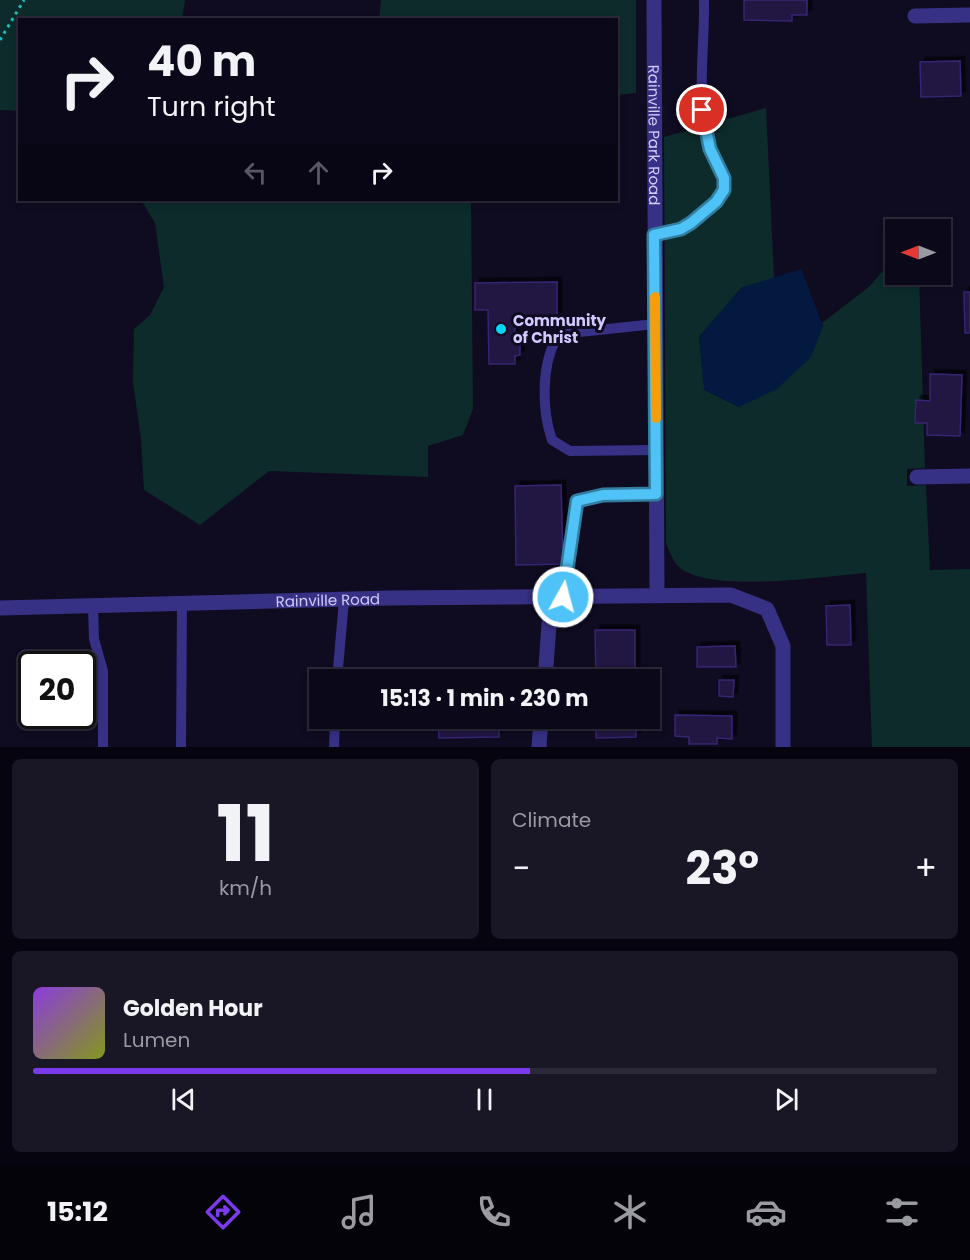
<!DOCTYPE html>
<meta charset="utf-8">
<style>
:root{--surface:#0b0819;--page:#191626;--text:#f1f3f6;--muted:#9a9aa2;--line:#2b2938;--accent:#7c3aed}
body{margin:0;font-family:Poppins,sans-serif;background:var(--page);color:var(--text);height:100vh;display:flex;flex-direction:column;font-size:22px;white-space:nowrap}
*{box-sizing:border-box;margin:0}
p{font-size:20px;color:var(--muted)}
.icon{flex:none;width:33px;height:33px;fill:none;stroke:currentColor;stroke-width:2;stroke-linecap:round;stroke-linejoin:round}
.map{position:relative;height:747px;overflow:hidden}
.details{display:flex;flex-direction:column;gap:12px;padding:12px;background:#06040e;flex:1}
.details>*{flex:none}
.top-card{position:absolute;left:18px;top:18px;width:600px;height:183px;border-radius:0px;box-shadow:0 3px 9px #0003,0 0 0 2px var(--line);background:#0b0819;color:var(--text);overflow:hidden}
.needle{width:39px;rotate:270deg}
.tools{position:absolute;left:885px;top:219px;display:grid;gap:12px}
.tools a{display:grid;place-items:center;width:66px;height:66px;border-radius:0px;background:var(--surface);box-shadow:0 3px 9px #0003,0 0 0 2px var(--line);font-size:30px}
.speed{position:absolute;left:18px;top:651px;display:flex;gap:12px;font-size:30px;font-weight:700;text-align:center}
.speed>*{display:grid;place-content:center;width:78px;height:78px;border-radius:50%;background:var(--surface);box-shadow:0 3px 9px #0003,0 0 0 2px var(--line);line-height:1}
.speed .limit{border:3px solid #111;border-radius:9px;background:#fff;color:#111}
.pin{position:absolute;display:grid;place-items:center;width:51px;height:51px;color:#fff;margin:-26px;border:3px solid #fff;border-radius:50%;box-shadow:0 2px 6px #0007}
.me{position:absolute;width:66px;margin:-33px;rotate:7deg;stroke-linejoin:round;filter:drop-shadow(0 0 4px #0008)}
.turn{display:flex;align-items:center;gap:21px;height:126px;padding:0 30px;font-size:27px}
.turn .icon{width:78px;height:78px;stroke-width:2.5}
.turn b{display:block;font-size:42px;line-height:51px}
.lanes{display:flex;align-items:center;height:57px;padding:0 30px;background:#0003;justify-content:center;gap:30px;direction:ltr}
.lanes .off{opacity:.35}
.big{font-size:45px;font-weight:700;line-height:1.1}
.details .widget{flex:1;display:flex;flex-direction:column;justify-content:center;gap:9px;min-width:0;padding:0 21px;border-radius:9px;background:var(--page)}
.details .dial{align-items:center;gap:0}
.dial b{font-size:78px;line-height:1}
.song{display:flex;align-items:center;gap:18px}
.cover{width:72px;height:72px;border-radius:9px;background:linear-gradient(135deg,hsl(270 70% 55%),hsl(70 70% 35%))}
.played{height:6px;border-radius:3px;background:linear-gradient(90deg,var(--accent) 55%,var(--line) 55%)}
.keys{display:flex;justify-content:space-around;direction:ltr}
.heat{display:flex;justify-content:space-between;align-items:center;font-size:33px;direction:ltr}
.details .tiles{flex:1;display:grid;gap:12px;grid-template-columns:1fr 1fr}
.widget:last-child{grid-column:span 2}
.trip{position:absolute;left:309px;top:669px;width:351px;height:60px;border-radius:0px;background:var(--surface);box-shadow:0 3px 9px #0003,0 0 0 2px var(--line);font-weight:700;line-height:60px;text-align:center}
.tab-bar{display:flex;height:96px;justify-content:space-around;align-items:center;background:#04030a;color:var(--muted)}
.tab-bar .icon{width:42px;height:42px}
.tab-bar .selected{color:var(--accent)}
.tab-bar b{font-size:27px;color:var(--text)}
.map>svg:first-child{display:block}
.green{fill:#0d2b2b}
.water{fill:#041940}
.building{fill:#201543;stroke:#362572;stroke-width:1.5;filter:url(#shadow)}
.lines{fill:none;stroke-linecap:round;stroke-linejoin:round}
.path{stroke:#22bbb6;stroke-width:3;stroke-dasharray:3 4.5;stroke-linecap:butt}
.service{stroke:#363184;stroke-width:10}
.minor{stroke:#363184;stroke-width:15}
.route-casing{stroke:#337fa1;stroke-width:15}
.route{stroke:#4fc3f7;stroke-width:10}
.slow{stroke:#f59e0b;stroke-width:10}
.poi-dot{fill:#00d7f5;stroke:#0f0b21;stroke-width:2}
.labels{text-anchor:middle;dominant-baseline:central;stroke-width:6;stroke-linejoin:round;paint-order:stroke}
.street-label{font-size:15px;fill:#d2caff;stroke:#0f0b21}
.poi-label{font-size:15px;font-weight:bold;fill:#d2caff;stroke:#0f0b21;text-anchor:start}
</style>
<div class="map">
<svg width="970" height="747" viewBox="0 0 970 747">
<defs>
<filter id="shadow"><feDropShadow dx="4.5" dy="-4.5" stdDeviation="0" flood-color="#0009"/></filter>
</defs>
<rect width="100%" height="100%" fill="#0f0b21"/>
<g class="green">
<polygon points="0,0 185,0 182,19 20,20 19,111 0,110"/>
<polygon points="381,0 636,0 636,93 617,95 616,20 379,19"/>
<path d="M 766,108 L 774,278 L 741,288 L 699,337 L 705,390 L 739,407 L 823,326 L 822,323 L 870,286 L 895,256 L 896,274 L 919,275 L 925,468 L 907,469 L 907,486 L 926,485 L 930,570 L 970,569 L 970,747 L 872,747 L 866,573 C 826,576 704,595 677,565 C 672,559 669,550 666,544 L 664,137 Z"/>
<polygon points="141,200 471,200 473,409 463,435 428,446 428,477 269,471 200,525 144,490 141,440 133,382 134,329 150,315 164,287 155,223"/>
</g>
<polygon class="water" points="801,269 823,326 811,357 777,389 739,407 704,390 699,337 741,288"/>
<g class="building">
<polygon points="744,0 807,0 807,15 792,15 792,21 744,20"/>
<polygon points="960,61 961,96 921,97 920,62"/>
<polygon points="557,282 557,316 515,317 515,341 520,342 520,355 515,356 515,364 489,364 488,310 475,310 475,283"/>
<polygon points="964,292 970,292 970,333 965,333"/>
<polygon points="930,374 962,375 960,436 927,435 927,423 915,423 916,400 930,401"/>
<polygon points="561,485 563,564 516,565 515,486"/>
<polygon points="850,605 851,645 827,645 826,606"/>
<polygon points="595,630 635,630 635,680 596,680"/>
<polygon points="735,646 736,667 697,667 697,647"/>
<polygon points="719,680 734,680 733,697 719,696"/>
<polygon points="675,715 732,716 732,739 717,738 717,744 689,744 689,737 675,736"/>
<polygon points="438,718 499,718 499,737 439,738"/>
<polygon points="596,718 636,718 636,737 596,738"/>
</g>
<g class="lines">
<polyline class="path" points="0,40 24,0"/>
<g class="service">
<path d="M 654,235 C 663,233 673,232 681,229 C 694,223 721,203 724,189 C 727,173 712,156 708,141 C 696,99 705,45 704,0"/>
<path d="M 655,324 L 570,333 L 556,339 C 541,367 542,411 552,440 L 570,451 L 656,450"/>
<polyline points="563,597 577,501 603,495 656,494"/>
<polyline points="93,606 94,639 103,671 103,747"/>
<polyline points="337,680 344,600"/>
<polyline points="181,747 182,604"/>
<polyline points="334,747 335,718"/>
</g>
<g class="minor">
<path id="s1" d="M 654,0 L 657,595"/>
<polyline points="915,16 970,15"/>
<polyline points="917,477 970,476"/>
<path id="s2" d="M 0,608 L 389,598 L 731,595 L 767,609 L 783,646 L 783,747"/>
<polyline points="545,680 551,597"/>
<polyline points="539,747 541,718"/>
</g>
</g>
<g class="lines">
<g class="route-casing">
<polyline id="route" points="563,597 577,501 603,495 656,494 654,235 681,229 691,223 716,202 724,190 724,178 710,149 702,110"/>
</g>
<use href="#route" class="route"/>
<polyline class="slow" points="655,297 656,418"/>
</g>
<circle class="poi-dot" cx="501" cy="329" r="6"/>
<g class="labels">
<g class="street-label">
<text stroke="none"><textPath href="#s1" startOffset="135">Rainville Park Road</textPath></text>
<text stroke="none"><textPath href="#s2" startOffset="328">Rainville Road</textPath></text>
</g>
<g class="poi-label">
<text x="513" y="320">Community<tspan x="513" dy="17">of Christ</tspan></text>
</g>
</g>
</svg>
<div class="tools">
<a><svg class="needle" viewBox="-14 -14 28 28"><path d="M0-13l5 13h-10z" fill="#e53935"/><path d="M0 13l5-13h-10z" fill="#9a9aa2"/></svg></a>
</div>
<div class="speed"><div class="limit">20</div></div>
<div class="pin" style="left:702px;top:110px;background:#d93025"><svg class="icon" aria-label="arrive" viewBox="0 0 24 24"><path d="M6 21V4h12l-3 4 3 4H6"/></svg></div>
<svg class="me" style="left:563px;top:597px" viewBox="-20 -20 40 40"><circle r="17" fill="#4fc3f7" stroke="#fff" stroke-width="3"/><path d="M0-11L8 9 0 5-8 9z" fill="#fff"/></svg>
<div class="trip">15:13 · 1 min · 230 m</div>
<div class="top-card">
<div class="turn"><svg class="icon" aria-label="right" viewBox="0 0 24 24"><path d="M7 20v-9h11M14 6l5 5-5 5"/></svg><div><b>40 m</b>Turn right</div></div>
<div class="lanes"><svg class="icon off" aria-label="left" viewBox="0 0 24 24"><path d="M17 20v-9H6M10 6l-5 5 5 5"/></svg><svg class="icon off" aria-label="ahead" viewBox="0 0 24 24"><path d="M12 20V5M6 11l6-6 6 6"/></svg><svg class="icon" aria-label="right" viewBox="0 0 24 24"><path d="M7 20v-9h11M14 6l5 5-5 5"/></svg></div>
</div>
</div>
<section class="details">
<div class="tiles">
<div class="widget dial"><b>11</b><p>km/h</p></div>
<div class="widget"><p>Climate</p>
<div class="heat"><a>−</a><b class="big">23°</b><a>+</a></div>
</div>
<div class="widget">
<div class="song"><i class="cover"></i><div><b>Golden Hour</b><p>Lumen</p></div></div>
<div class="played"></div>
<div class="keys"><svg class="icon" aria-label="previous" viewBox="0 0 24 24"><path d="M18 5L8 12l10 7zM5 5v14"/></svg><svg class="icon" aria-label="pause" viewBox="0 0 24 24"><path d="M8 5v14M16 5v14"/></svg><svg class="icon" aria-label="next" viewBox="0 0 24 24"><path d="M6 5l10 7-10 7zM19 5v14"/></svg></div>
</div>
</div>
</section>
<nav class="tab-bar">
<b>15:12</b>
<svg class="icon selected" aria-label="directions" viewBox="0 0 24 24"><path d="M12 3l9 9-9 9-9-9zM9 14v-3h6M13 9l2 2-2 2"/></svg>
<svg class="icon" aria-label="music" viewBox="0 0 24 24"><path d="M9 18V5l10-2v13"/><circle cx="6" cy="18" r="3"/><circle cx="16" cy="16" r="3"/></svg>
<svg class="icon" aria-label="phone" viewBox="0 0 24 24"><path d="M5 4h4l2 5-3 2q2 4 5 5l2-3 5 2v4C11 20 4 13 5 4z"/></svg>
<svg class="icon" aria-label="climate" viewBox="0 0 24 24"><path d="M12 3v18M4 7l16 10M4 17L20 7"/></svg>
<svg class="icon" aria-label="car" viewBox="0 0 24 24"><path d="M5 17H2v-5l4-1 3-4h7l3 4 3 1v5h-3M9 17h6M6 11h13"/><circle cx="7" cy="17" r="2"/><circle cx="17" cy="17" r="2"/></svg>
<svg class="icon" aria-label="filters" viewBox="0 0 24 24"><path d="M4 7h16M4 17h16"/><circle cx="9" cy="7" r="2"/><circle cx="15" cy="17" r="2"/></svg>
</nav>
